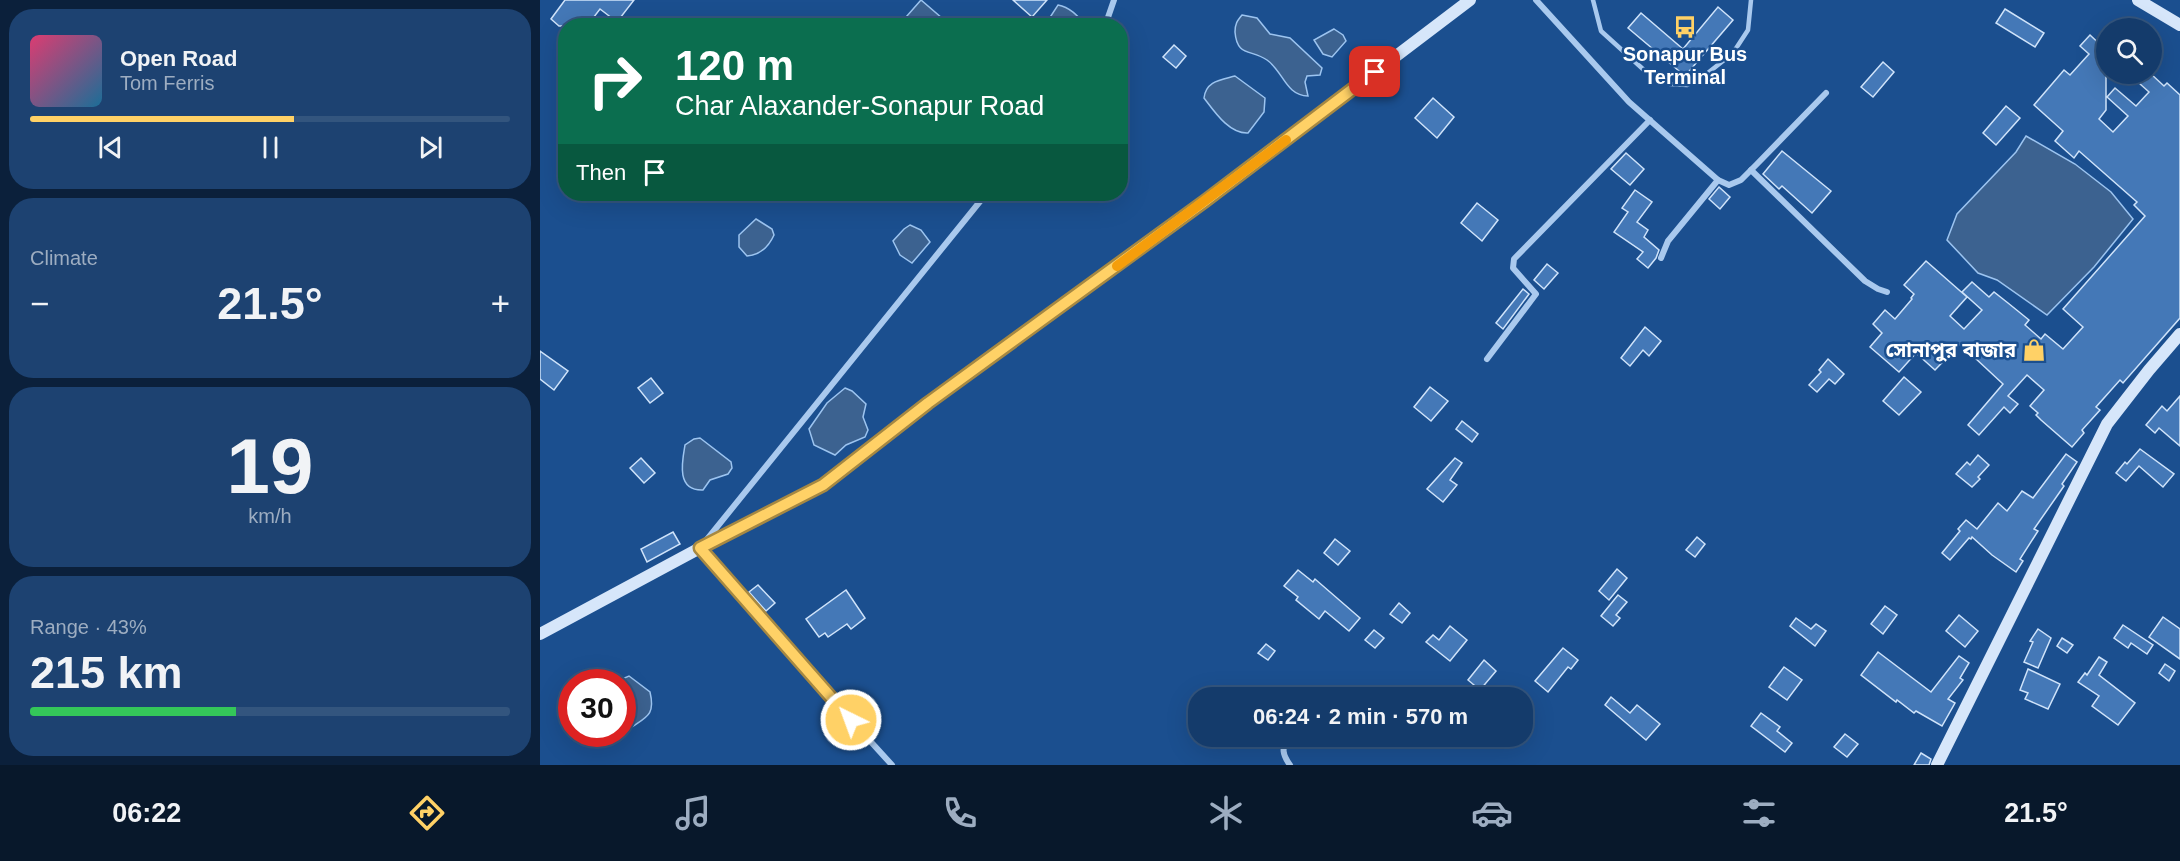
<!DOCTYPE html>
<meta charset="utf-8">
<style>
:root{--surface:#143b6b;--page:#1d4271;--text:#f1f3f6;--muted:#9dadc1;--line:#33557e;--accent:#ffd166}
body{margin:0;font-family:Arial,"Noto Sans Bengali",sans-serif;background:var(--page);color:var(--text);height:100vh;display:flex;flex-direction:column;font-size:22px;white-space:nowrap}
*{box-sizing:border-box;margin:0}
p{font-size:20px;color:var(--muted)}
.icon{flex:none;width:33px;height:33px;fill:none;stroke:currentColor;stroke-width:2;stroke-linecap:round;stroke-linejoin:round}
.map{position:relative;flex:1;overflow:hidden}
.details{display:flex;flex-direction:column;gap:9px;padding:9px;background:#0b203b;width:540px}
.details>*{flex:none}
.top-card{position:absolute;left:18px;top:18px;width:570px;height:183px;border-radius:24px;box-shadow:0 6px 24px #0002,0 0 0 2px var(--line);background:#0b6e4f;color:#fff;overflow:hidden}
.controls{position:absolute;left:1556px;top:18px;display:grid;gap:12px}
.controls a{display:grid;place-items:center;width:66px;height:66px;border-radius:50%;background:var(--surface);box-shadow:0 6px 24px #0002,0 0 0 2px var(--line);font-size:30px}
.speed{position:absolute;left:18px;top:669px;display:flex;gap:12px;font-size:30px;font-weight:700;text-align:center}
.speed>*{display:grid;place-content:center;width:78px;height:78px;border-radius:50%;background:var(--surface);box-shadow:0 6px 24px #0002,0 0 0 2px var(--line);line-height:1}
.speed .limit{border:9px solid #d22;background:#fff;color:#111}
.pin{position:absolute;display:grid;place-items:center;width:51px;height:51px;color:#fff;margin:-26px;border-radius:12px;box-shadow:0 3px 9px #0006}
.me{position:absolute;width:66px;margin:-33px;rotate:318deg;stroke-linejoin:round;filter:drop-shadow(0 0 4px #0008)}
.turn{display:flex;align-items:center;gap:21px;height:126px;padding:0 18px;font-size:27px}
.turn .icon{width:78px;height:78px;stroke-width:2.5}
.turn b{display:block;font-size:42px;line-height:51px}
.then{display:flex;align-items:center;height:57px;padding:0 18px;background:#0003;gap:12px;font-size:22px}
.big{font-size:45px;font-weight:800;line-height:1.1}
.details .tile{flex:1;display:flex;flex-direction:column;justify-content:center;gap:9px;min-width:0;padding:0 21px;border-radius:24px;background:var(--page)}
.details .dial{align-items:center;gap:0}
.dial b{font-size:78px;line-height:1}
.song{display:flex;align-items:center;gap:18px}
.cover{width:72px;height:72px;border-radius:9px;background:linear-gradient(135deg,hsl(340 70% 55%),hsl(200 70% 35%))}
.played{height:6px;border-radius:3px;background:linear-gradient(90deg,var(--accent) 55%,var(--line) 55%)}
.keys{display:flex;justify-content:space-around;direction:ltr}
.heat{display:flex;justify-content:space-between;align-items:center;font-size:33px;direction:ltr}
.charge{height:9px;border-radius:4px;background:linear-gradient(90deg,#34c759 43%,var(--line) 0)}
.trip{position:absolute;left:648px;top:687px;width:345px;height:60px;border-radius:24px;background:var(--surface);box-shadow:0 6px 24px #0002,0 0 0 2px var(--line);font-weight:800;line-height:60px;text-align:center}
.dock{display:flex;height:96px;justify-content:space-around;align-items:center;background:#08182b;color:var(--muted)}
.dock .icon{width:42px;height:42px}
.dock .selected{color:var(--accent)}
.dock b{font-size:27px;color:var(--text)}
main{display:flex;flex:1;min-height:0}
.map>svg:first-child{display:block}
.water{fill:#3c6290;stroke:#9cc4f0;stroke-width:1.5}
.building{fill:#4478b7;stroke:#cfe3fa;stroke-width:1.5}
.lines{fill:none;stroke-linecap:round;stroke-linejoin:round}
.lane{stroke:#a9c9ee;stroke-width:4.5}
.street{stroke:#a9c9ee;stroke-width:6}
.secondary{stroke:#d6e6fa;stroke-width:12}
.route-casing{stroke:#a68842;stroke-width:15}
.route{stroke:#ffd166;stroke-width:10}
.slow{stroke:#f59e0b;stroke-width:10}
.labels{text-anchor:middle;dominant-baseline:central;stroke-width:5;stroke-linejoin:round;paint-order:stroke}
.poi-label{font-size:20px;font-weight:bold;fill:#fff;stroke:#1b4f8f}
</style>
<main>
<section class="details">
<div class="tile">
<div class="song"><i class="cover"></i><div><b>Open Road</b><p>Tom Ferris</p></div></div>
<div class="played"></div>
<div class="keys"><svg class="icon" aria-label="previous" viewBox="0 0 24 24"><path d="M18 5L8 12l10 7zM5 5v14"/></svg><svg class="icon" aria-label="pause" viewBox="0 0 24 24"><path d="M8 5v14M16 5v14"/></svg><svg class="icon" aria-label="next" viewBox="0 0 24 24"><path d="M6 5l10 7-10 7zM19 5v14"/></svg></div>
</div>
<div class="tile"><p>Climate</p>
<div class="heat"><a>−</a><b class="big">21.5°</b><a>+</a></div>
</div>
<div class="tile dial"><b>19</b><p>km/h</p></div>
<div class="tile"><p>Range · 43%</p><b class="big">215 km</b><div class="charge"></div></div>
</section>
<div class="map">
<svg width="1640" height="765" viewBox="0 0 1640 765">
<rect width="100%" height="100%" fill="#1b4f8f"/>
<g class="water">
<polygon points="381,0 410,25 359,25"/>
<path d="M 518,5 C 529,7 539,16 545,25 L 505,25 Z"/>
<path d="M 702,15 L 717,18 L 730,34 L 750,38 L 782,68 L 780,75 L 767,76 L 765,82 L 768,96 C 746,96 743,71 727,60 C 711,49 697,57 695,32 C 695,24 697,21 702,15 Z"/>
<polygon points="794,29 803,35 806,41 792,57 783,54 774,40"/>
<path d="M 695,76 L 725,98 L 724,112 L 708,133 C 689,134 674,111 664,98 C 666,81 680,80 695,76 Z"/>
<polygon points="1486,136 1535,164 1571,192 1593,219 1554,267 1507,315 1457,280 1438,273 1407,240 1417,214 1476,152"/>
<path d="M 216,219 L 232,229 L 234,235 C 229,246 221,255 207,256 L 199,247 L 199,235 Z"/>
<polygon points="370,225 381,230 390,242 372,263 360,255 353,241 364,229"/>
<polygon points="305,388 312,391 326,404 323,417 328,430 325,437 306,445 295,455 274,445 269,429 287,403"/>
<path d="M 160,438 L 191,462 L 192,468 L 188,474 L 170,480 L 163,490 C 136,491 142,462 145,445 L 154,439 Z"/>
<path d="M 89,676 L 110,692 C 116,717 105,717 86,731 L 83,730 L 82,682 L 75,682 Z"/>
</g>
<g class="building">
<polygon points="25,0 94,0 77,22 60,9 47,26 19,26 11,19"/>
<polygon points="473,0 507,0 492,17"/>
<polygon points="1178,7 1193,20 1145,76 1088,28 1101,13 1143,49"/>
<polygon points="1465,9 1504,33 1495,47 1456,23"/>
<polygon points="1550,35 1566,50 1566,110 1559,119 1573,132 1588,116 1567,97 1575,88 1596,106 1609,92 1589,74 1611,74 1624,86 1627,83 1640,95 1640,318 1583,383 1580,380 1556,407 1560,410 1542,430 1544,433 1532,447 1501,420 1496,415 1498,413 1490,406 1504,390 1487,375 1468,396 1478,404 1470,413 1464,407 1439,435 1428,425 1463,384 1420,344 1395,370 1376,353 1359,372 1330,347 1342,333 1333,324 1345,310 1355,319 1372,299 1371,298 1374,294 1364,285 1386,261 1427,297 1410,316 1424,329 1442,310 1422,292 1432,282 1449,297 1454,292 1468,303 1489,320 1485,325 1501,339 1505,334 1523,349 1543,327 1523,309 1605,216 1594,205 1597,202 1539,151 1534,158 1515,141 1523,131 1494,105 1524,70 1530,75 1549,54 1540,46"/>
<polygon points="634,45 646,56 636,68 623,57"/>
<polygon points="1343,62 1354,72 1333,97 1321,87"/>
<polygon points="893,98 914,117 897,138 875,118"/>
<polygon points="1466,106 1480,118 1456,145 1443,133"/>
<polygon points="1242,151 1291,191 1272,213 1242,186 1239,189 1223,174"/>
<polygon points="1086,153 1104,169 1090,185 1071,169"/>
<polygon points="1179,187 1190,197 1180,209 1169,199"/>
<polygon points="1095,190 1112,202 1097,222 1108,230 1104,237 1119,250 1116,258 1108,268 1097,259 1103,252 1074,232 1088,212 1082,208"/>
<polygon points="937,203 958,220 942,241 921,223"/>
<polygon points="1007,264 1018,273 1004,289 994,280"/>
<polygon points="983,289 989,294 963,329 956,323"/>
<polygon points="1105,327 1121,341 1109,356 1103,350 1090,366 1081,358"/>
<polygon points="0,351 28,371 14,390 0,379"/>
<polygon points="1288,359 1304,374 1295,384 1289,379 1277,392 1269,385 1281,372 1279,370"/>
<polygon points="1364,377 1381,392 1359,415 1343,401"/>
<polygon points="111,378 123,393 110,403 98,388"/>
<polygon points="890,387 908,401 891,421 874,407"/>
<polygon points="1640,396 1640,446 1619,428 1615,433 1606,425 1622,406 1627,411"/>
<polygon points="922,421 938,434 932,442 916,429"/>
<polygon points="1600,449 1634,474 1623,487 1599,466 1586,481 1576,473 1585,462 1587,464"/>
<polygon points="1526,454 1537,462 1522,484 1524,486 1494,529 1498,531 1480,559 1483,561 1476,572 1452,555 1432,537 1431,539 1429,538 1410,560 1402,553 1420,531 1418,529 1426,520 1437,529 1458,503 1467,511 1482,491 1493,498"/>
<polygon points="1438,455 1449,465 1438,477 1440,479 1432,487 1416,474 1427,462 1430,465"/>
<polygon points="101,458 115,473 104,483 90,468"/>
<polygon points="915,458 922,463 910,480 917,485 903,502 887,489"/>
<polygon points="133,532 140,544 107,562 101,549"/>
<polygon points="1157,537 1165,544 1155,557 1146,550"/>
<polygon points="795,539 810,551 798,565 784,553"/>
<polygon points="1077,569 1087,578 1069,600 1059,591"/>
<polygon points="758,570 773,582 775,579 820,618 809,631 785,611 779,619 756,600 758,597 744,586"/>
<polygon points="218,585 235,603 226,611 209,592"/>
<polygon points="306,590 325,618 311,629 307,624 288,637 285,633 279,637 266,619"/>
<polygon points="1078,595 1087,602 1076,615 1080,618 1073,626 1061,616"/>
<polygon points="859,603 870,613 862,623 850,614"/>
<polygon points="1345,606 1357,615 1343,634 1331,624"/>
<polygon points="1419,615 1438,631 1425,647 1406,631"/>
<polygon points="1623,617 1640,629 1640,659 1609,637"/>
<polygon points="1256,618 1271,629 1276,624 1286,631 1275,646 1250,626"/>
<polygon points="1583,625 1613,645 1607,654 1591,643 1588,648 1574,638"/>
<polygon points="910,626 927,640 910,661 886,642 893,635 899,640"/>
<polygon points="1498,629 1511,638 1498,668 1484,662 1493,642 1490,641"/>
<polygon points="834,630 844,638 835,648 825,640"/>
<polygon points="1522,638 1533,645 1527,653 1517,646"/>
<polygon points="726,644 735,651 728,660 718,653"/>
<polygon points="1023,648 1038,660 1031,669 1028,667 1008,692 995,681"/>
<polygon points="1338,652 1391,692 1419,656 1429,663 1420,678 1423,680 1408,699 1415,703 1402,726 1376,711 1374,713 1357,700 1356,702 1321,675"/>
<polygon points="1559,657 1567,662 1559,675 1595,703 1578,725 1552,706 1559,696 1538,682 1545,673 1547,675"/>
<polygon points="944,660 956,671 940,690 928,680"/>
<polygon points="1625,664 1635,671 1629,681 1619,673"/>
<polygon points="1244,667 1262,680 1247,700 1229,687"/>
<polygon points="1488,669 1520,684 1508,709 1485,699 1488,693 1480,690"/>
<polygon points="1071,697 1090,713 1097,705 1120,724 1106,740 1065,705"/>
<polygon points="1221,713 1240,727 1237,731 1252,743 1245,752 1211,726"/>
<polygon points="1305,734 1318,744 1307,757 1294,747"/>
<polygon points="1381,753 1391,759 1389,765 1374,765"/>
</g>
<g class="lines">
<polyline class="lane" points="1053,0 1061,31 1104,70 1130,84 1147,85 1164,76 1193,53 1208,30 1211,0"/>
<g class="street">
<polyline points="996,0 1089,102 1178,180 1189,185 1201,180 1217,164 1286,93"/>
<polyline points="565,26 574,0"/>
<polyline points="1211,170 1325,281 1338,289 1347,292"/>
<polyline points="1121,258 1128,241 1178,180"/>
<polyline points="947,359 996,294 973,268 974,259 1110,120"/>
<path d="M 747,736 C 742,749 742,754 750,765"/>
<polyline points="352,765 270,675 160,548 446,194"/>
</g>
<g class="secondary">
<polyline points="1598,0 1640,25"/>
<polyline points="0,634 160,548 283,485 388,403 665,201 930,0"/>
<polyline points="1397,765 1567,424 1609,370 1640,334"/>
</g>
</g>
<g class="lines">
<g class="route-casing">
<polyline id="route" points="311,720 160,548 283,485 388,403 665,201 835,72"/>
</g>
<use href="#route" class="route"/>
<polyline class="slow" points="577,266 746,140"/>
</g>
<defs>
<g id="bus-bare" transform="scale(1.8)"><path d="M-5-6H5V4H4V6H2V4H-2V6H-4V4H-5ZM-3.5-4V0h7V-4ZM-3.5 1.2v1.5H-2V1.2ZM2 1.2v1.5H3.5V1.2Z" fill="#ffd166" stroke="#1b4f8f" stroke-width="2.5" paint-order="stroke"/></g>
<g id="shop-bare" transform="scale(1.8)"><path d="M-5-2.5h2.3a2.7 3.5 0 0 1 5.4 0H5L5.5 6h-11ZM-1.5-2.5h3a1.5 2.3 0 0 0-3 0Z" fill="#ffd166" stroke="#1b4f8f" stroke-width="2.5" paint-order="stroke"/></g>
</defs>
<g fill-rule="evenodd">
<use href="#bus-bare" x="1145" y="27"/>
<use href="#shop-bare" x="1494" y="350"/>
</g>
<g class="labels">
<g class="poi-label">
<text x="1145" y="54">Sonapur Bus<tspan x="1145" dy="23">Terminal</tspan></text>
<text x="1476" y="350" text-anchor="end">সোনাপুর বাজার</text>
</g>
</g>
</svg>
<div class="controls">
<a><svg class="icon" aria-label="search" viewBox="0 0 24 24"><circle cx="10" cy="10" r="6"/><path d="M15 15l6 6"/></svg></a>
</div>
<div class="speed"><div class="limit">30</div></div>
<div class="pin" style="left:835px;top:72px;background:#d93025"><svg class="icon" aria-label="arrive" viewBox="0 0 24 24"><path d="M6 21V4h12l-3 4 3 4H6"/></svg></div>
<svg class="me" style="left:311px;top:720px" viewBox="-20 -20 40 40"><circle r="17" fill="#ffd166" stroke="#fff" stroke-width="3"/><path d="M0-11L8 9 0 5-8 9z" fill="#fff"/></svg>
<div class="trip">06:24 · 2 min · 570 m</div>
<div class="top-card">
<div class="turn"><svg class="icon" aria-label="right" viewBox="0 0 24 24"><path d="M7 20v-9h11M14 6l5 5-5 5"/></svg><div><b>120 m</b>Char Alaxander-Sonapur Road</div></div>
<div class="then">Then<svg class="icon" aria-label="arrive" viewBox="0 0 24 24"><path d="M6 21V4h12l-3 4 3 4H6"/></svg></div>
</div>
</div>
</main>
<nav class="dock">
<b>06:22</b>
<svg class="icon selected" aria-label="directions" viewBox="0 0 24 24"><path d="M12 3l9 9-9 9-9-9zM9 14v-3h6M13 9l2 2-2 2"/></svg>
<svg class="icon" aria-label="music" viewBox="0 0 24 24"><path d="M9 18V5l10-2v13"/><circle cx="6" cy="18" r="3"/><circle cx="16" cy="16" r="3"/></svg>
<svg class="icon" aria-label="phone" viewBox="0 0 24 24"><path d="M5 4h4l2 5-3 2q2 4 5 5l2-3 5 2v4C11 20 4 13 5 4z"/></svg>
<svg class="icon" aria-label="climate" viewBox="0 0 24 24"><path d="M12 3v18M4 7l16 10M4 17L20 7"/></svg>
<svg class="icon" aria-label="car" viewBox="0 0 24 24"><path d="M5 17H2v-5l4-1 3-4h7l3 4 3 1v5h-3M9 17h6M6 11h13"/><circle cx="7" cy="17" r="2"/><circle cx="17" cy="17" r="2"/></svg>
<svg class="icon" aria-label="filters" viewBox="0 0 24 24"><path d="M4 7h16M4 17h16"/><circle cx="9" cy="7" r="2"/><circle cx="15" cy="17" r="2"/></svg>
<b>21.5°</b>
</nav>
